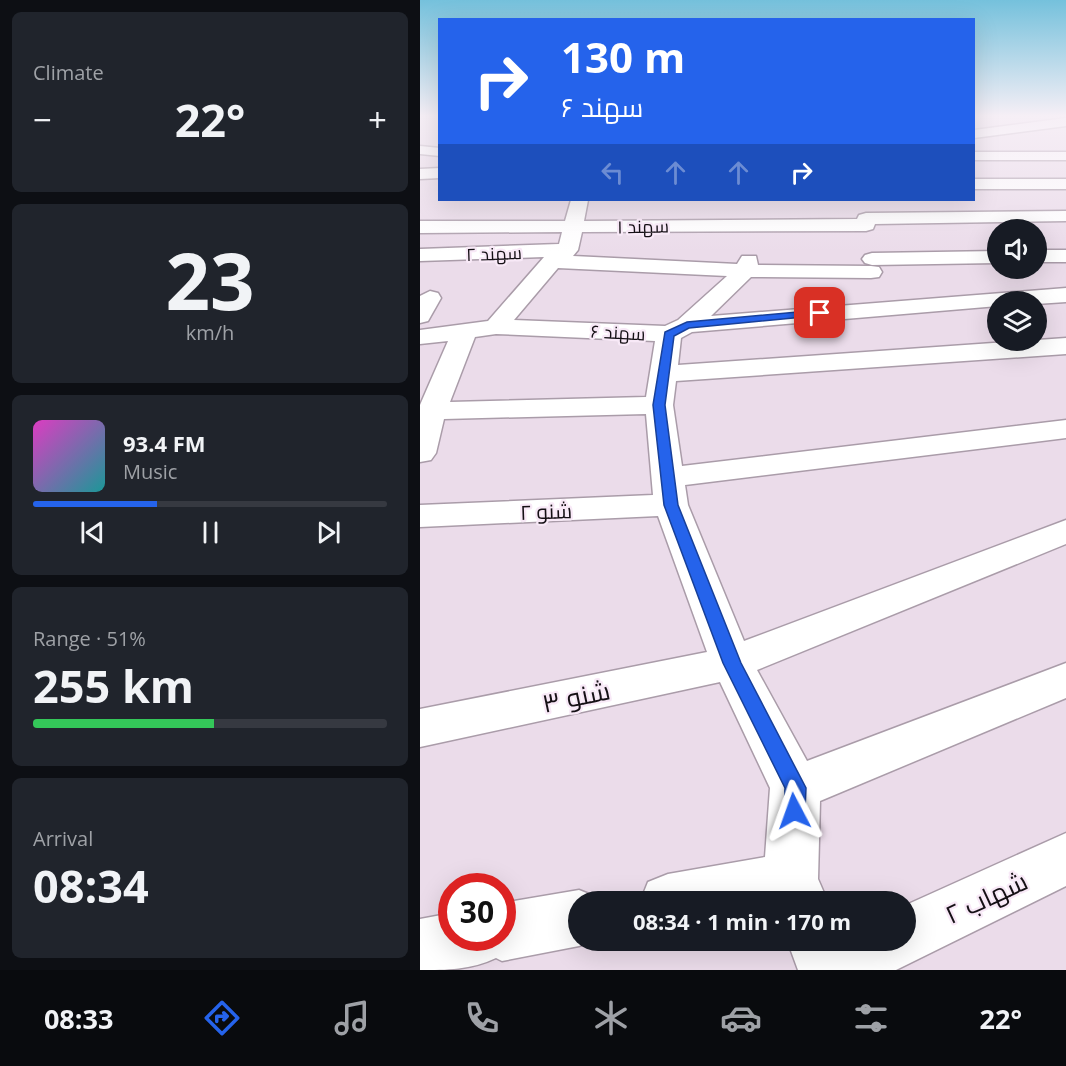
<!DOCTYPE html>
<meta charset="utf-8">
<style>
:root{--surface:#171b24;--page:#20242c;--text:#f1f3f6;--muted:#9ea1a6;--line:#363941;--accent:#2563eb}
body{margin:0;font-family:"Open Sans",Cairo,sans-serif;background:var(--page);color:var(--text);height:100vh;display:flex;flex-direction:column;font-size:22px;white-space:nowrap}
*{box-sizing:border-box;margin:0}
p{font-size:20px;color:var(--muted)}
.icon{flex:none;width:33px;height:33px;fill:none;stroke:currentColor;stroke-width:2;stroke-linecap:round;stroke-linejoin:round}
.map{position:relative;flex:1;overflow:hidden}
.details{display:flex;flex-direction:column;gap:12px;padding:12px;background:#0d0f14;width:420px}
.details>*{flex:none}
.top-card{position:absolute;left:18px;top:18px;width:537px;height:183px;border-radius:0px;box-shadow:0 6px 24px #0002;background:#2563eb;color:#fff;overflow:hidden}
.buttons{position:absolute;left:567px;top:219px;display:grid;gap:12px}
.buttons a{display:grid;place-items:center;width:60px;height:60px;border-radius:50%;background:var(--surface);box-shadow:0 6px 24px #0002;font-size:30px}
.speed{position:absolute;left:18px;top:873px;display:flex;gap:12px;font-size:30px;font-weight:700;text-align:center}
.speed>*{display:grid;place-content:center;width:78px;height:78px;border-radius:50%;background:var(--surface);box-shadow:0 6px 24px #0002;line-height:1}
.speed .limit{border:9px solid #d22;background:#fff;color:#111}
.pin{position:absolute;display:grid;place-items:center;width:51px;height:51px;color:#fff;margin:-26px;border-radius:12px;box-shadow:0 3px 9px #0006}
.me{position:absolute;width:66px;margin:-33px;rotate:356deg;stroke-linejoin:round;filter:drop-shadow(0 0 4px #0008)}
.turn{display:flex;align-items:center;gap:21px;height:126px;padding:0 24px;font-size:27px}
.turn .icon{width:78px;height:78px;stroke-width:2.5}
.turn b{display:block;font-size:42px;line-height:51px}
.lanes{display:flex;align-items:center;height:57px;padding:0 24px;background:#0003;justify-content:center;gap:30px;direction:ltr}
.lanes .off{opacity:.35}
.big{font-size:45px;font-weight:700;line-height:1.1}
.details .card{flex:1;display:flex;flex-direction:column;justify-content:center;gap:9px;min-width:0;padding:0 21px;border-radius:9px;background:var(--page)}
.details .dial{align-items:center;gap:0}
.dial b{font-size:78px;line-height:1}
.song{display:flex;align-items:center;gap:18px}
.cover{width:72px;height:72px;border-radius:9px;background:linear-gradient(135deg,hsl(310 70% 55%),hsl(180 70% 35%))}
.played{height:6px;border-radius:3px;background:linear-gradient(90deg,var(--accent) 35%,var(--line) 35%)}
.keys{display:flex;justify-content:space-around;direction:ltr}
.heat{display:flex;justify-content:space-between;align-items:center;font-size:33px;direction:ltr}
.charge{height:9px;border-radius:4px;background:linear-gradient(90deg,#34c759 51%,var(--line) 0)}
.trip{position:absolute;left:148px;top:891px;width:348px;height:60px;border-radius:30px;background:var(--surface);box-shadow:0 6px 24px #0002;font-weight:700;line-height:60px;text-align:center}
.tab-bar{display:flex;height:96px;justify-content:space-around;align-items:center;background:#090b0e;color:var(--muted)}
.tab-bar .icon{width:42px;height:42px}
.tab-bar .selected{color:var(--accent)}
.tab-bar b{font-size:27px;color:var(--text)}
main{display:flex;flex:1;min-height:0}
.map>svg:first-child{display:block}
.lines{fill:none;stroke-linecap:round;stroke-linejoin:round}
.minor-casing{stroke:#aa9ca9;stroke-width:3}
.minor{fill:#fff;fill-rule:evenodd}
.route{fill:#2563eb;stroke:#184099;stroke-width:1.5}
.labels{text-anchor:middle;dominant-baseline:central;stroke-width:4.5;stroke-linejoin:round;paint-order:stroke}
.far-street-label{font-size:18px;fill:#151015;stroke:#f8e9f7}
.street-label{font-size:21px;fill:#151015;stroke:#f8e9f7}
.near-street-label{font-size:26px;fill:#151015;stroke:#f8e9f7}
</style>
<main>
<section class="details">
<div class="card"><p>Climate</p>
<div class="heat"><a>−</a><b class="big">22°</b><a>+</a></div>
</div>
<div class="card dial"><b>23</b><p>km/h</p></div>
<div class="card">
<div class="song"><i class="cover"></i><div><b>93.4 FM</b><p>Music</p></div></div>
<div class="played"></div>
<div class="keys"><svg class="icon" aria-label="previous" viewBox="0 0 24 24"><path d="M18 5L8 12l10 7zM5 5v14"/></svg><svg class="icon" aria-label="pause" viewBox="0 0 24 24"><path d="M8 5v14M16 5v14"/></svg><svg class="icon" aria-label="next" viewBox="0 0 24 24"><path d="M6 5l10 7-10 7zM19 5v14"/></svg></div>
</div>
<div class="card"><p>Range · 51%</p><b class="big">255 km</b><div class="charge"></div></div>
<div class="card"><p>Arrival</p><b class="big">08:34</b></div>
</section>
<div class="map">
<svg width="646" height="970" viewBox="0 0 646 970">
<rect width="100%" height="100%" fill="#ebdcea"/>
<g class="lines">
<g class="minor-casing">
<g id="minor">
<polygon points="646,118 646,126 554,138 554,130"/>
<polygon points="0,146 20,148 20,156 0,154"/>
<rect x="554" y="152" width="92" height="8"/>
<polygon points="20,168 20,178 0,179 0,169"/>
<rect x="554" y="179" width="92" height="10"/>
<path d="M 151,200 L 168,200 L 164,221 L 437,219 L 439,215 L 446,213 L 646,211 L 646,221 L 455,224 L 453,229 L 446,231 L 162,232 L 158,250 L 153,256 L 317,264 L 322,256 L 336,256 L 338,265 L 451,266 L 459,267 L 462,272 L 459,277 L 451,278 L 331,277 L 291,316 L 646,288 L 646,302 L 616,304 L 616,302 L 578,302 L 578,306 L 272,332 L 261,338 L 258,365 L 646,338 L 646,354 L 256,381 L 253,405 L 262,466 L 646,420 L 646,438 L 265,485 L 268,505 L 324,641 L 646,520 L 646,544 L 337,670 L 387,761 L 646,663 L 646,698 L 400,801 L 398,879 L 408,902 L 220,902 L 228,882 L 248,874 L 345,857 L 350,788 L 300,682 L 0,747 L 0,709 L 287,652 L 238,516 L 0,527 L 0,505 L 233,495 L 226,414 L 24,419 L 16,453 L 11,460 L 0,462 L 0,405 L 28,341 L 0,344 L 0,330 L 68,321 L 124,257 L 0,261 L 0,249 L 139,244 L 142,232 L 0,233 L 0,221 L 145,221 ZM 138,268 L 307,276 L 258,320 L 245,326 L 94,320 ZM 76,334 L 235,341 L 226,397 L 30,402 L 55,337 Z"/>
<rect x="616" y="250" width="30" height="12"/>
<polygon points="578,251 578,263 452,265 445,263 442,259 445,255 452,253"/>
<polygon points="10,291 18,293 21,298 8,321 0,323 0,296"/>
<polygon points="646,833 646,886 476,970 378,970 367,940 486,940 486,905"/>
<path d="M 159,890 L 179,898 L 181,902 L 159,902 L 159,940 L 173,940 L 159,946 L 82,961 L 76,958 C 51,970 27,970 0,970 L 0,919 L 32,913 L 32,938 L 82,938 L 82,903 Z"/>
</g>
</g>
<use href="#minor" class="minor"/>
</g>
<linearGradient id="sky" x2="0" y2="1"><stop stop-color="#75c1dc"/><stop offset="0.46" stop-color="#f6eff6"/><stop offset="1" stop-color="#f6eff6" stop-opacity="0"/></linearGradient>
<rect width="646" height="252" fill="url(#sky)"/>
<polygon class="route" points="400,310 404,311 404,315 269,328 254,336 245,405 258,505 321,663 386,788 385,811 382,817 374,820 367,817 364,811 365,788 303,663 244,505 233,405 245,332 267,322"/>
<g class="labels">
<g class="far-street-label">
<text transform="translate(223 226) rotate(-1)">سهند ۱</text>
<text transform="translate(74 253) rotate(-2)">سهند ۲</text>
<text transform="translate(198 332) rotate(3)">سهند ۶</text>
</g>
<g class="street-label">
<text transform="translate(126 511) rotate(-2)">شنو ۲</text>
</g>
<g class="near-street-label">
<text transform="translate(156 696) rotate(-12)">شنو ۳</text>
<text transform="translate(566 897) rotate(-25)">شهاب ۲</text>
</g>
</g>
</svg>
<div class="buttons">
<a><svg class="icon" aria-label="sound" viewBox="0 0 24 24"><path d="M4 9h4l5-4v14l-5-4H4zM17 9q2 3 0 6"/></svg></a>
<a><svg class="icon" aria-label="layers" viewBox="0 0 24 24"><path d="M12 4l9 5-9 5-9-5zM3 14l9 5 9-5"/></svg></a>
</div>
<div class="speed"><div class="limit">30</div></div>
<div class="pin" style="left:400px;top:313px;background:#d93025"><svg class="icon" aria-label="arrive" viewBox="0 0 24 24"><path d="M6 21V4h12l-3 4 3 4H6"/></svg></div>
<svg class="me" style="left:374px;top:811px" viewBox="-20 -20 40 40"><path d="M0-17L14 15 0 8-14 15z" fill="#2563eb" stroke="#fff" stroke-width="4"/></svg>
<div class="trip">08:34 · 1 min · 170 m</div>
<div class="top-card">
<div class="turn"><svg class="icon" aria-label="right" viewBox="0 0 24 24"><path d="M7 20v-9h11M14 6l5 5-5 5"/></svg><div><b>130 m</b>سهند ۶</div></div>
<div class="lanes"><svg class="icon off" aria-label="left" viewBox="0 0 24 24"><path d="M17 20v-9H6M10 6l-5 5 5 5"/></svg><svg class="icon off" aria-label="ahead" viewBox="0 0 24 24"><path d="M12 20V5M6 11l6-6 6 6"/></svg><svg class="icon off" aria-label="ahead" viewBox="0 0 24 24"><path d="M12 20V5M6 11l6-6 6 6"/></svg><svg class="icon" aria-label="right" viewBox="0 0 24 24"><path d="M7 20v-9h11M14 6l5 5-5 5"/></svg></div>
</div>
</div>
</main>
<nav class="tab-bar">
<b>08:33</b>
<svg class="icon selected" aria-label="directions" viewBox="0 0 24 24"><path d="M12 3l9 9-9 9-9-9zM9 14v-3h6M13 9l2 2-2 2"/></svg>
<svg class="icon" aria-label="music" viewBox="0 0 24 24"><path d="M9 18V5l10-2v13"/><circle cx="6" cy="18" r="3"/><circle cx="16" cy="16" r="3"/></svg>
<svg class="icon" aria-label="phone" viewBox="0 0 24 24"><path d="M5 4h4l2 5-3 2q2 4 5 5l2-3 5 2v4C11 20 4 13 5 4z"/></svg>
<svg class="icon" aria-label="climate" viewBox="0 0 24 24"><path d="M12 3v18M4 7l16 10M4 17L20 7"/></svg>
<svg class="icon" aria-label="car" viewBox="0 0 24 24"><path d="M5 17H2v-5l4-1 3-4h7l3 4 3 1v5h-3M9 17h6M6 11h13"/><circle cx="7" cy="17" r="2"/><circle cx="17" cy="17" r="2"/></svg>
<svg class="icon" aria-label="filters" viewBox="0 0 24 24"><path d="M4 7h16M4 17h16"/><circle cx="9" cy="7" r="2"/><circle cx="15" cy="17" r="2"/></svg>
<b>22°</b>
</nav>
